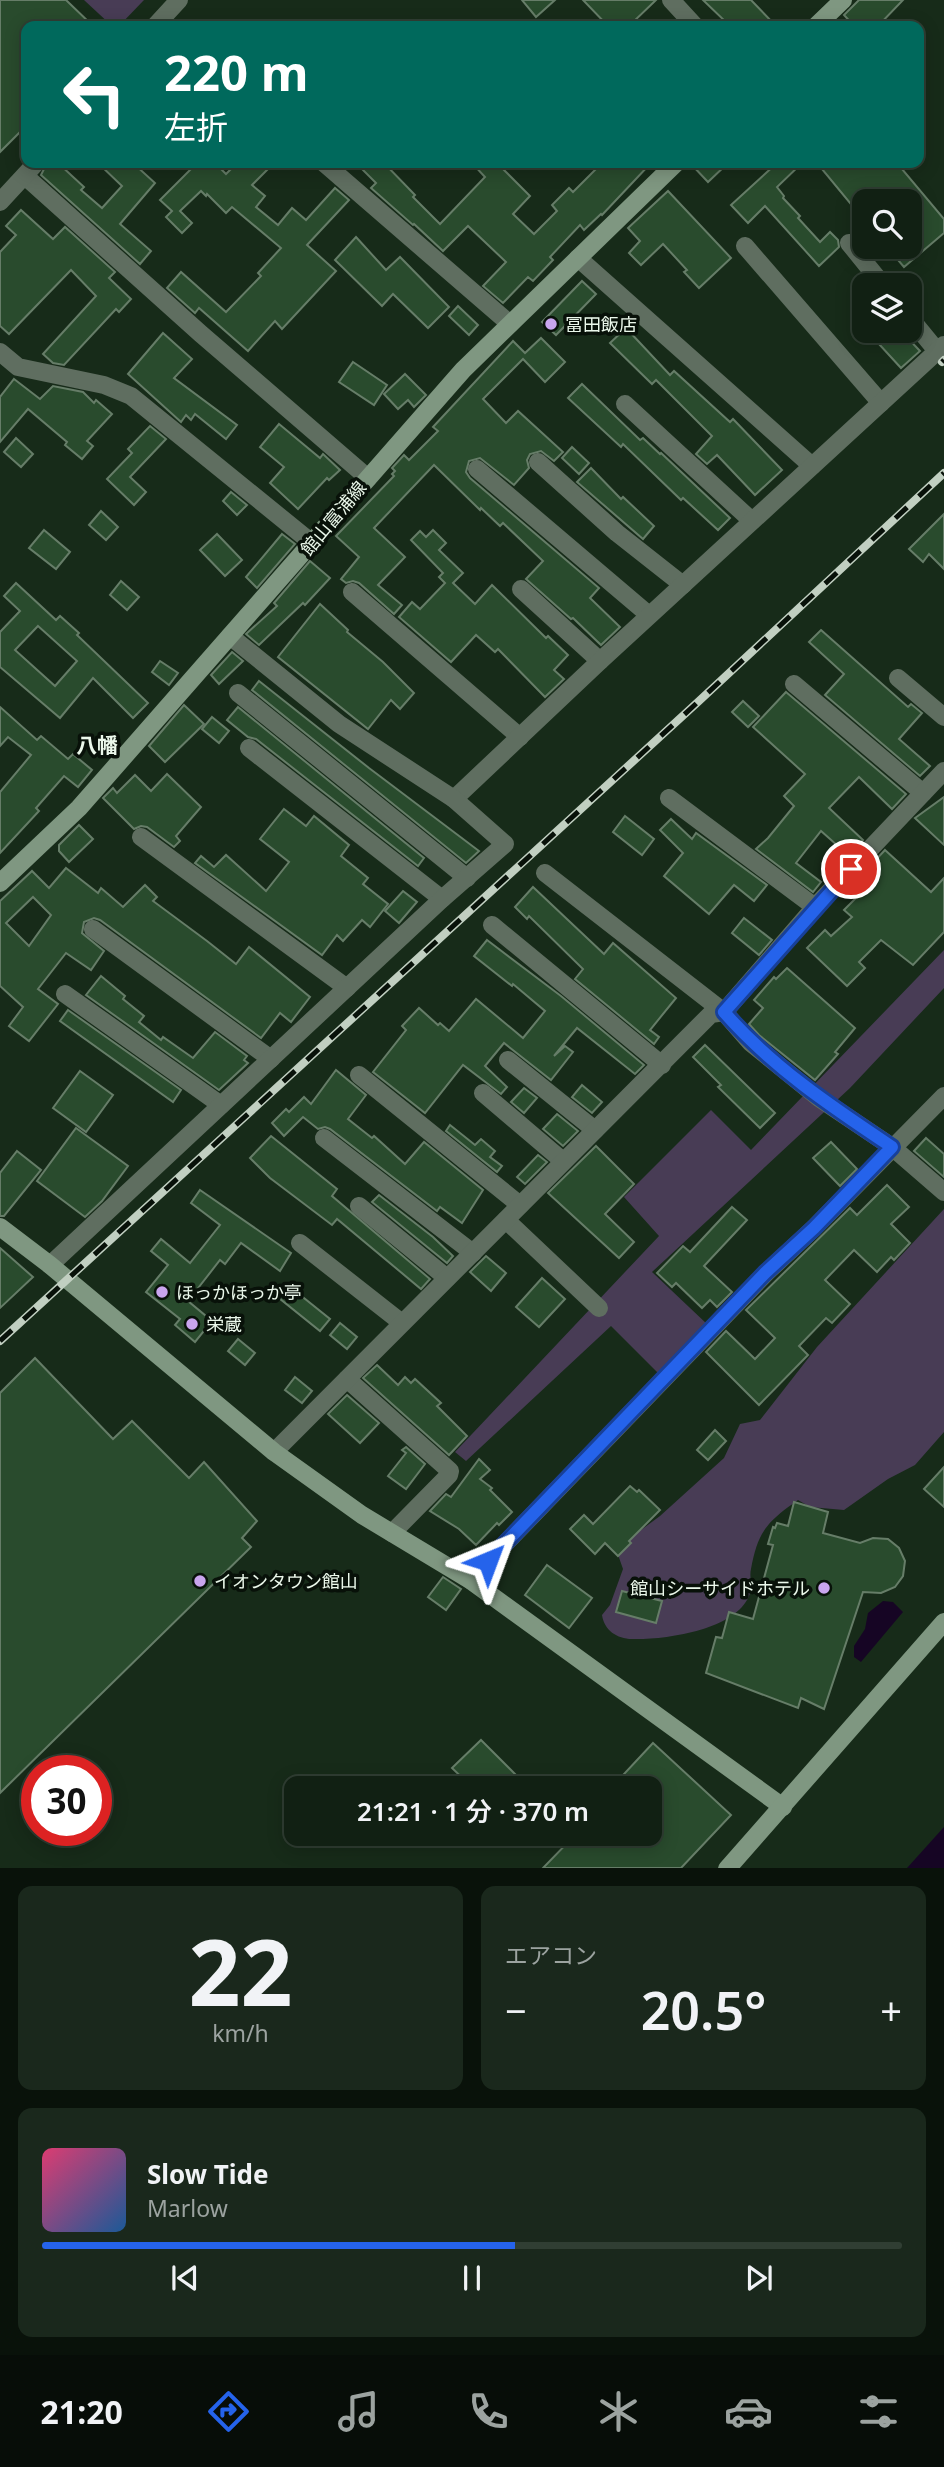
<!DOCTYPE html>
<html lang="ja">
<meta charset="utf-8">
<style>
:root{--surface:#112013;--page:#1a281c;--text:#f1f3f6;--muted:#9ca3a0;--line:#303e33;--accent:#2563eb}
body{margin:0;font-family:"Noto Sans","Noto Sans JP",sans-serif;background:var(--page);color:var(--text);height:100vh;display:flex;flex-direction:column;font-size:26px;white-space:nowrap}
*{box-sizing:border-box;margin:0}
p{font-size:23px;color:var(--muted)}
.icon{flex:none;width:38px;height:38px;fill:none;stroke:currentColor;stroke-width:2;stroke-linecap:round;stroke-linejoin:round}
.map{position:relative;height:1868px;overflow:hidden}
.side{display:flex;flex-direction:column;gap:18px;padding:18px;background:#09120a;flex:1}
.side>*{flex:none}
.banner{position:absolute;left:21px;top:21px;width:903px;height:147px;border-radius:14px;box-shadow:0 4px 18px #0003,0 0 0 2px var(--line);background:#00695c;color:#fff;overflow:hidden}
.tools{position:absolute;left:852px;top:189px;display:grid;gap:14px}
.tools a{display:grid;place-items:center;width:70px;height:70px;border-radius:14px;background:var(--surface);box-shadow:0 4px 18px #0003,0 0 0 2px var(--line);font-size:35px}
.speed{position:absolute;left:21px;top:1755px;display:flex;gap:14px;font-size:35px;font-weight:700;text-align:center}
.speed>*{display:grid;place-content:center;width:91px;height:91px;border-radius:50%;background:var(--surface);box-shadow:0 4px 18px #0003,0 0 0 2px var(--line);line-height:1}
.speed .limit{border:10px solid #d22;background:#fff;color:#111}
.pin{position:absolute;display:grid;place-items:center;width:60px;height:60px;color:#fff;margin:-30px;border:4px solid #fff;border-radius:50%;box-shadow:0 2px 7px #0007}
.me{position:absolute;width:77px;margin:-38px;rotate:44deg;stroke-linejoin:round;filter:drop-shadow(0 0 5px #0008)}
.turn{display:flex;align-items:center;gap:24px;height:147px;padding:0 28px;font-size:32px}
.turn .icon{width:91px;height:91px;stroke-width:2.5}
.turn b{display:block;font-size:49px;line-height:60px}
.big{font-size:52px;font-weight:600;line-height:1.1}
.side .tile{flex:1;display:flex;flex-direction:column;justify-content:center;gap:10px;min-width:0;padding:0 24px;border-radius:14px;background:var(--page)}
.side .dial{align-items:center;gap:0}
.dial b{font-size:91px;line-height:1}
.song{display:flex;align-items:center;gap:21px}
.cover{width:84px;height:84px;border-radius:10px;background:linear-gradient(135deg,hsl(340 70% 55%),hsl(210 70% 35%))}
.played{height:7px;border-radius:4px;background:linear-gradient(90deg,var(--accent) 55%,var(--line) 55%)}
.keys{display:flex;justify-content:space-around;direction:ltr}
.heat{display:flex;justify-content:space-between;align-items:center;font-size:38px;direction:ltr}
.side .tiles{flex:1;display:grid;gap:18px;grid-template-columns:1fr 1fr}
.tile:last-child{grid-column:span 2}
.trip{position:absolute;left:284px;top:1776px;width:378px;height:70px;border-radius:14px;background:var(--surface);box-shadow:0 4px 18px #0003,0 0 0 2px var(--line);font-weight:600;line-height:70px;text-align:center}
.tab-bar{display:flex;height:112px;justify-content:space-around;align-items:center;background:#070d08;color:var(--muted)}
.tab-bar .icon{width:49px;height:49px}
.tab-bar .selected{color:var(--accent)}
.tab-bar b{font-size:32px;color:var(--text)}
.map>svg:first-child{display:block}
.green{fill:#483c55}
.water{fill:#160524}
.building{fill:#294b2d;stroke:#667d68;stroke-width:2;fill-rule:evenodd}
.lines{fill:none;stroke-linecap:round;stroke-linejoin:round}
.street{stroke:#5f6e60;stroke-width:18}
.secondary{stroke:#7f9781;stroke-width:18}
.rail-casing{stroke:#c1cfc1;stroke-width:8}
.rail{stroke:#081109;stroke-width:5;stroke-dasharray:16;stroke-linecap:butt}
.route-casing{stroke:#184099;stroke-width:18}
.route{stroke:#2563eb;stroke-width:12}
.poi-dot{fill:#c9a5ee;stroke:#081109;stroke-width:2.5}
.labels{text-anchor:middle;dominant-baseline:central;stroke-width:7;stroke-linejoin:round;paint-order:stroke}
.poi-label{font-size:18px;fill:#ebf8eb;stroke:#081109;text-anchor:start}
.street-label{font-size:18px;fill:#ebf8eb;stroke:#081109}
.quarter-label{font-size:21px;font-weight:bold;fill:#ebf8eb;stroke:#081109}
</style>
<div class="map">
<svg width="944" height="1869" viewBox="0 0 944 1869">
<rect width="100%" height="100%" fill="#172b19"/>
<g class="green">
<polygon points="84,0 144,0 119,26 112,26"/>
<polygon points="944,950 944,988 850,1088 652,1272 708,1325 659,1374 611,1326 466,1461 455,1452 659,1236 624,1197 711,1110 751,1150"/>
<path d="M 944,1209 L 944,1432 L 915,1465 L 888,1479 L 844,1510 L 810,1507 L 798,1500 C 767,1522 758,1531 751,1569 C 749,1577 753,1588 749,1596 C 735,1630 665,1640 632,1639 C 617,1639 604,1630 602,1615 L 610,1605 L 623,1569 L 616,1549 L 633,1529 L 641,1530 L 660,1516 L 724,1458 L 740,1424 L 760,1420 L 817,1347 Z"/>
</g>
<g class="water">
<polygon points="883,1601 893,1602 903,1612 861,1662 854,1657 854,1646 865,1629 868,1613"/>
<polygon points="944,1827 944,1868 907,1868"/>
</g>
<g class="building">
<polygon points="0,0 66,0 93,26 26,26 26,126 0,152"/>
<polygon points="522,0 555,0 536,17"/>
<polygon points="583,0 656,0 629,26 608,26"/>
<polygon points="703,0 751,0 776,26 730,26"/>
<polygon points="859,0 903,0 878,26 854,26 844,15"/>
<polygon points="47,163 58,163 84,187 81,190 102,208 122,186 98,163 133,163 155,183 120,224 151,251 140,264 41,175"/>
<polygon points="197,163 215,163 226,174 237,163 274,163 252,185 265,196 256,207 278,225 292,208 306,220 335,188 349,200 307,245 336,271 282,329 275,321 248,351 199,308 195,313 167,288 181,272 226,312 261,276 258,273 281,248 232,207 226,213 207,194 206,196 201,191 180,211 192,223 182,233 166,217 172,211 160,200"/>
<polygon points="356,163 384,163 415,195 413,197 440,224 485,177 472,163 497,163 530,196 513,214 534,234 557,211 552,205 569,188 573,192 602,163 651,163 602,215 601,214 584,230 580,225 550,257 553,260 533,281 528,277 503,303 483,286 506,262 468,226 443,251 414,224 413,225 371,188 376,183"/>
<polygon points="690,163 728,163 708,182"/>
<polygon points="777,163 802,163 777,187 784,196 783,198 800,216 798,218 820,242 830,232 838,240 839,247 819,266 765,206 748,223 731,205"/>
<polygon points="817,163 897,163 944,219 944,233 904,267 887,247 910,247 910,201 864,201 864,220"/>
<polygon points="668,191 731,258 699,288 684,272 687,270 663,244 641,265 629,253 640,241 628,228"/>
<polygon points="21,210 53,239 65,227 115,272 109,278 131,299 119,312 116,309 64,365 53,363 43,354 96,296 71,270 9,334 0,326 0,252 16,235 6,226"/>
<polygon points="356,237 386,270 400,257 449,307 428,328 393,294 382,306 335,260"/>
<polygon points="582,281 596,294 556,335 542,322"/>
<polygon points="458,306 478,325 469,335 449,316"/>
<polygon points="626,328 670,375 674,371 730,422 733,419 782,470 755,495 717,455 707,464 696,454 712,436 656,380 652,384 610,343"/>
<polygon points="867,331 901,331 920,351 901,368"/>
<polygon points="163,333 192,359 174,378 237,425 226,439 195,414 191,420 186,415 181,422 128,374"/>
<polygon points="541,338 565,362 545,382 523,359 483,399 506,423 518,411 563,452 554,461 541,451 530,454 527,460 529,468 514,485 480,458 469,461 466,472 470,478 599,588 590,598 620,627 601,645 573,618 571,619 526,579 543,561 503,523 500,526 481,508 480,510 434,465 374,528 405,557 378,585 402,605 394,614 359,583 353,581 346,583 341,579 359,557 336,536 394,476 392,474 395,471 392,468 404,455 409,460 438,431 433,427 513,341 525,353"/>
<polygon points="353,362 387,385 374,405 339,382"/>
<polygon points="405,374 426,395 414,407 408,400 398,409 384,394"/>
<polygon points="14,379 40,399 53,386 83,392 94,403 96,400 112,414 87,441 93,446 82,459 65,445 67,442 28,409 0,442 0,397"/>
<polygon points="582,384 640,440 643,438 660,454 661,453 730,518 718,530 683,498 681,500 623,444 621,447 568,398"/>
<polygon points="279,424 320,458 323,454 340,470 329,480 327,478 298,509 270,483 284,467 260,447"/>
<polygon points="150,426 166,439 130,477 146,492 134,505 107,479 132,453 128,449"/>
<polygon points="16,438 33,454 21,467 4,452"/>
<polygon points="572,447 589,463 579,474 562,458"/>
<polygon points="591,468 621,499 623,497 654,526 643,539 577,482"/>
<polygon points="231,492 247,505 237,515 223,501"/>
<polygon points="101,511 118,527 106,540 89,525"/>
<polygon points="944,514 944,569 929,554 923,562 909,549"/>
<polygon points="44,530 70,552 56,569 29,548"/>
<polygon points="433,530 446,543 439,550 463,573 453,583 475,604 492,585 546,638 548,636 568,655 554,670 564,679 545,697 498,649 495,652 476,635 451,662 399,617 412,602 420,609 445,583 439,577 443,573 411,540 420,531 426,537"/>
<polygon points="217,534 242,560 225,576 200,550"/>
<polygon points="282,534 295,544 257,588 246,577"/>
<polygon points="310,561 330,578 305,605 303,603 259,645 246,634 277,606 274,603"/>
<polygon points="121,581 139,597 127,610 110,595"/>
<path d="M 16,583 L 56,620 L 60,616 L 79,633 L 77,635 L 148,703 L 133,718 L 93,678 L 60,718 L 0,667 L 0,632 L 20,611 L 4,596 ZM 38,626 L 77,661 L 55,686 L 15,650 Z"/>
<polygon points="320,604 348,630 347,632 383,662 414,693 400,709 391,700 368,729 278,657"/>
<polygon points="821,630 908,707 911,704 922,713 899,739 930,766 920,776 825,695 844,674 809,642"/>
<polygon points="232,652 243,661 219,684 211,675"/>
<polygon points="160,661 178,673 169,685 152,672"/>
<polygon points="259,681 369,768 479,851 466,863 252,690"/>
<polygon points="786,692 906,794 892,809 859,777 829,808 863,840 848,855 821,831 796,863 821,882 813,892 756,849 768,838 794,806 784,796 805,774 753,727"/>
<polygon points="743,701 759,716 748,727 732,712"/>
<polygon points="184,705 204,724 165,762 149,746"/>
<polygon points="0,707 37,740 41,736 68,759 73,754 92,770 78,787 64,776 36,808 39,811 0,853 0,792 31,755 8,737 0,746"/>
<polygon points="238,707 424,858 418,866 256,739 248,737 227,720"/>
<polygon points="212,717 229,731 219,743 202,729"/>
<polygon points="167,774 201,807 176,836 180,841 174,847 147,827 141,826 134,829 103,798 113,788 117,793 135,775 151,791"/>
<polygon points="944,797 944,845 915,818"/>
<polygon points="284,809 306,826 314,816 349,845 341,856 368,878 363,884 388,904 370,927 362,920 343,941 337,935 322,955 195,863 201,856 214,867 226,855 266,891 289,862 260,839"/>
<polygon points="625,816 654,839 642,855 613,832"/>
<polygon points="671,819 692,839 696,833 767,885 754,901 734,885 709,914 664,876 683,853 660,830"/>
<polygon points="79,825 93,839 69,862 59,851 59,845"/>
<polygon points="885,850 931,892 944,878 944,932 913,965 881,940 859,962 865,968 847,986 807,948 825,930 831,936 852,917 844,910 855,899 853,897 878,871 871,865"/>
<path d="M 66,868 L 98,893 L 101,888 L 123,907 L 145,885 L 157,897 L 153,901 L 207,941 L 236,964 L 249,947 L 310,997 L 291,1022 L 280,1013 L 261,1038 L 100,920 L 94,918 L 84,922 L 82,933 L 104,951 L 91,970 L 66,953 L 38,989 L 58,1004 L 29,1041 L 9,1026 L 23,1007 L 0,986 L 0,901 L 32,871 L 49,888 ZM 33,897 L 51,915 L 29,946 L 6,923 Z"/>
<polygon points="533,887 604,954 613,943 676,998 650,1030 659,1037 654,1044 575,979 583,969 529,916 527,919 515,907"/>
<polygon points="403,891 417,902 399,923 385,911"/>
<polygon points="744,918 772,940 759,955 732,933"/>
<polygon points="487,940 561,996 644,1065 635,1074 577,1028 554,1056 565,1046 573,1052 551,1080 504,1043 485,1066 507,1087 501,1094 463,1065 425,1113 373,1072 406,1030 402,1026 419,1008 438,1025 440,1023 449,1031 476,999 523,1038 545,1011 513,984 512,986 474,956"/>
<polygon points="787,968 855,1028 835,1052 838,1054 815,1080 759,1035 749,1024 763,1008 754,1000 774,977 776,979"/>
<polygon points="101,976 125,996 123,999 144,1016 139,1022 161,1040 163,1037 193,1058 215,1032 247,1056 244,1060 248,1063 219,1090 86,995"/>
<polygon points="68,1010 181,1090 173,1102 60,1021"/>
<polygon points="705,1045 775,1113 760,1128 718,1087 721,1085 693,1057"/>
<polygon points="336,1070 366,1095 348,1119 372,1138 374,1136 405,1164 424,1142 483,1190 462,1223 440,1207 437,1211 330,1129 325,1127 318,1129 303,1117 284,1136 272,1123 286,1109 289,1112 304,1097 311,1104"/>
<polygon points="80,1071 113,1095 86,1132 53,1108"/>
<polygon points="582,1085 602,1102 592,1113 572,1097"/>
<polygon points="524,1088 537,1098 524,1113 511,1102"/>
<polygon points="557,1114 578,1131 563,1146 543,1129"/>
<polygon points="450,1125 475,1145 481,1139 495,1151 490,1157 502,1166 497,1172 446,1131"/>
<polygon points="76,1128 128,1166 102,1201 85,1217 37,1181"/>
<polygon points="271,1136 337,1189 332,1196 430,1279 421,1289 337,1219 332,1225 270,1178 250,1158"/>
<polygon points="926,1138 944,1154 944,1177 914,1151"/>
<polygon points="831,1142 857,1169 840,1186 813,1158"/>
<polygon points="596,1146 634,1184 605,1214 634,1242 619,1258 548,1193"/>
<polygon points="17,1151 41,1170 4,1216 0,1216 0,1173"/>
<polygon points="538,1155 547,1162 525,1184 517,1177"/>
<polygon points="887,1185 909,1207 891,1224 910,1243 894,1260 891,1257 877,1272 854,1250 825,1280 850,1304 832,1323 826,1318 799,1346 808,1355 759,1405 706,1352 726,1331 755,1359 775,1338 746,1310 850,1208 857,1215"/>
<polygon points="200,1190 291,1253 280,1271 241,1243 225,1264 220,1260 188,1301 212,1321 195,1342 175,1325 180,1319 146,1292 168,1265 151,1251 161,1239 190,1263 220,1225 191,1203"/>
<polygon points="379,1195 433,1237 453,1256 447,1263 372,1202"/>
<polygon points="732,1207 747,1220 704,1266 732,1292 717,1307 710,1300 702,1308 676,1283 672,1287 657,1273 683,1246 690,1252"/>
<polygon points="0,1248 33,1277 0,1308"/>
<polygon points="486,1256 506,1273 491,1291 470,1272"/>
<polygon points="542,1278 565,1299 539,1327 516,1307"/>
<polygon points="289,1286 330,1319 320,1331 279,1298"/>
<polygon points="340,1323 357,1337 347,1349 330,1335"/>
<polygon points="238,1339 255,1353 245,1365 228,1351"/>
<polygon points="35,1358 113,1439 132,1421 189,1478 204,1462 257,1521 242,1538 251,1547 0,1793 0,1393"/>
<polygon points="377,1365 398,1385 405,1377 411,1383 415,1379 441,1403 437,1406 467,1436 449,1455 363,1378"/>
<polygon points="295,1377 312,1391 302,1403 285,1390"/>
<polygon points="347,1395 379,1423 360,1443 328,1414"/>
<polygon points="715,1430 726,1441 708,1460 697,1450"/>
<polygon points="406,1447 425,1464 406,1489 388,1476 406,1453 402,1450"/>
<polygon points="479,1459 490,1470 480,1479 492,1488 490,1490 512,1512 499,1525 497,1523 476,1545 459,1529 430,1511 446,1494 451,1497"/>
<polygon points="944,1467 944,1507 924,1489"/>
<polygon points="630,1486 637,1492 639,1490 660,1510 629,1541 631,1543 618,1556 605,1543 595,1554 570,1529 584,1515 593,1524"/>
<polygon points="794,1502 828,1512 823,1533 860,1543 873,1538 888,1539 899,1548 905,1561 903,1576 895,1587 881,1593 863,1592 824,1709 801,1698 798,1708 706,1673 716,1637 722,1638 729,1612 753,1619 773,1545 768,1544 773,1527 775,1528 777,1523 788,1526"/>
<polygon points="547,1565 592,1598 569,1628 525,1595"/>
<polygon points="443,1577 461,1589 446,1610 428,1597"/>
<polygon points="622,1591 662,1601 656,1623 616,1612"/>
<polygon points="481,1740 529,1788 473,1788 452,1768"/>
<polygon points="653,1743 731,1815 681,1868 543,1868 576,1834 649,1834 649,1788 611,1788"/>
</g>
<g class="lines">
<g class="street">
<polyline points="671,0 695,26"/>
<polyline points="155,26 179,0"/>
<polyline points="324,163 510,324"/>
<polyline points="25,176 201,334 368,478"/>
<polyline points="0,202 36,163"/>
<polyline points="849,243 883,285"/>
<polyline points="745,246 881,403"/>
<polyline points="578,258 812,466"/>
<polyline points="910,318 937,351"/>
<polyline points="0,352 18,367 104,385 131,396 312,543"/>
<polyline points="625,404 752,521"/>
<polyline points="538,462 617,533 683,585"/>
<polyline points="477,469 649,615"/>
<polyline points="521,589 600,661"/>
<polyline points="352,592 520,737"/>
<polyline points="898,678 944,717"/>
<polyline points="794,684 923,793"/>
<polyline points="238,693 467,878"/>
<polyline points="249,748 442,899"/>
<polyline points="669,798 815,907"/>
<polyline points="454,799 600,661 944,345"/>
<polyline points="141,837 347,988"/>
<polyline points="545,873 724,1012 751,1043 819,1098 892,1147 944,1192"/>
<polyline points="492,925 662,1065"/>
<polyline points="93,929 271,1059"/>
<polyline points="65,994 221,1105"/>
<polyline points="508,1060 595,1130"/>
<polyline points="359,1075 520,1205"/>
<polyline points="483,1093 563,1161"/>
<polyline points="324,1138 473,1253"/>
<polyline points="359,1206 447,1278"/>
<polyline points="506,1220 599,1308"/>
<polyline points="300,1243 402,1323"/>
<polyline points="50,1265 442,899 505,844 454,799 339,724 230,636"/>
<polyline points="347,1379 450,1471 449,1475 392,1533"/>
<polyline points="274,1452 711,1014 724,1012 815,907 944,771"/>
<polyline points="470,1580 766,1273 814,1228 944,1096"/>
</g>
<g class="secondary">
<polyline points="816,26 843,0"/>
<polyline points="0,883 79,808 463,370 676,163"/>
<polyline points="0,1227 50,1265 274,1452 362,1515 470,1580 783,1807"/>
<polyline points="727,1869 944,1622"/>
</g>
<g class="rail-casing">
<g id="rail">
<polyline points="942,362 944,360"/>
<polyline points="0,1341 699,701 944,473"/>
</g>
</g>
<use href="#rail" class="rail"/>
</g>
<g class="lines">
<g class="route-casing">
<path id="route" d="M 488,1561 L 765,1273 L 814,1228 L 892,1147 C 832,1107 772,1067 724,1012 L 851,869"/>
</g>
<use href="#route" class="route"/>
</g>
<g class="poi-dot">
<circle cx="551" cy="324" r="7"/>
<circle cx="162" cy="1292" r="7"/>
<circle cx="192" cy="1324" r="7"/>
<circle cx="200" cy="1581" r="7"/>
<circle cx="824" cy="1588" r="7"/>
</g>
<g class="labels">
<g class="poi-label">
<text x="565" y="324">冨田飯店</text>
<text x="176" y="1292">ほっかほっか亭</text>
<text x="206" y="1324">栄蔵</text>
<text x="214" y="1581">イオンタウン館山</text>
<text x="810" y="1588" text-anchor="end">館山シーサイドホテル</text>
</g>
<g class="street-label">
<text transform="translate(333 518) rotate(-50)">館山富浦線</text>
</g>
<g class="quarter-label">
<text x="97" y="745">八幡</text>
</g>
</g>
</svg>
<div class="tools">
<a><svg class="icon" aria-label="search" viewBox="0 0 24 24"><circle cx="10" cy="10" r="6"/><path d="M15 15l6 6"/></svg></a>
<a><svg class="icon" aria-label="layers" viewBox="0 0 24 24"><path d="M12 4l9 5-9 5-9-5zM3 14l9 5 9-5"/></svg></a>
</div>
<div class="speed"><div class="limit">30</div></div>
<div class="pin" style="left:851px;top:869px;background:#d93025"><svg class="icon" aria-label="arrive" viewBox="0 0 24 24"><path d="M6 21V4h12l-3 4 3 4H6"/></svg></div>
<svg class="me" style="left:488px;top:1561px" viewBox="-20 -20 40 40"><path d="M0-17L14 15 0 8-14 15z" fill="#2563eb" stroke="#fff" stroke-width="4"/></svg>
<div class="trip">21:21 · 1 分 · 370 m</div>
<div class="banner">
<div class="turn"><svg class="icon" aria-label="left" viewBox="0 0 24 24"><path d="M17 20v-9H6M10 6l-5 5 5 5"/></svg><div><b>220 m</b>左折</div></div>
</div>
</div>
<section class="side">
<div class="tiles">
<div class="tile dial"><b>22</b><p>km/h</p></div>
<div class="tile"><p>エアコン</p>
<div class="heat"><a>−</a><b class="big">20.5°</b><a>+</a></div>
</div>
<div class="tile">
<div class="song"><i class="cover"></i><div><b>Slow Tide</b><p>Marlow</p></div></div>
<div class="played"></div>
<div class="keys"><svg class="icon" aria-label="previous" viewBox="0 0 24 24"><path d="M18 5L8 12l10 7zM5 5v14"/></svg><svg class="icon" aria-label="pause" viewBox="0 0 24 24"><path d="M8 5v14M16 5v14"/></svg><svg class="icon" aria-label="next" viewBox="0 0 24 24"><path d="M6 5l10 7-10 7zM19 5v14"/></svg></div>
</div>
</div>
</section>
<nav class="tab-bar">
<b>21:20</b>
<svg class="icon selected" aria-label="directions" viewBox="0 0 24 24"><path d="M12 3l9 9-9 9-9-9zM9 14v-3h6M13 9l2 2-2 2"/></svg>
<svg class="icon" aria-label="music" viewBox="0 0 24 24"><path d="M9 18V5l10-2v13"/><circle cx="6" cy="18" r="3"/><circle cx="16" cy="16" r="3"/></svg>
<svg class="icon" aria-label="phone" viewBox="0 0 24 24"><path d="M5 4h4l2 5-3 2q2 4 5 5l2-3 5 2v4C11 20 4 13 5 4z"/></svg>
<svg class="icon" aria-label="climate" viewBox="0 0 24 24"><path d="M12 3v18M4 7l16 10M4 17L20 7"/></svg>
<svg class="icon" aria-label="car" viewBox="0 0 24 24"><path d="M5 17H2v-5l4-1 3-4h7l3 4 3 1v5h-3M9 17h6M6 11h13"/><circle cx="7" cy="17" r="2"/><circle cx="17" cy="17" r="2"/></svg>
<svg class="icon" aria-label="filters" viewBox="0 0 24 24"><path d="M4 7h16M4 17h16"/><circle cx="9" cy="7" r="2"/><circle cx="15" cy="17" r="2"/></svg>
</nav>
